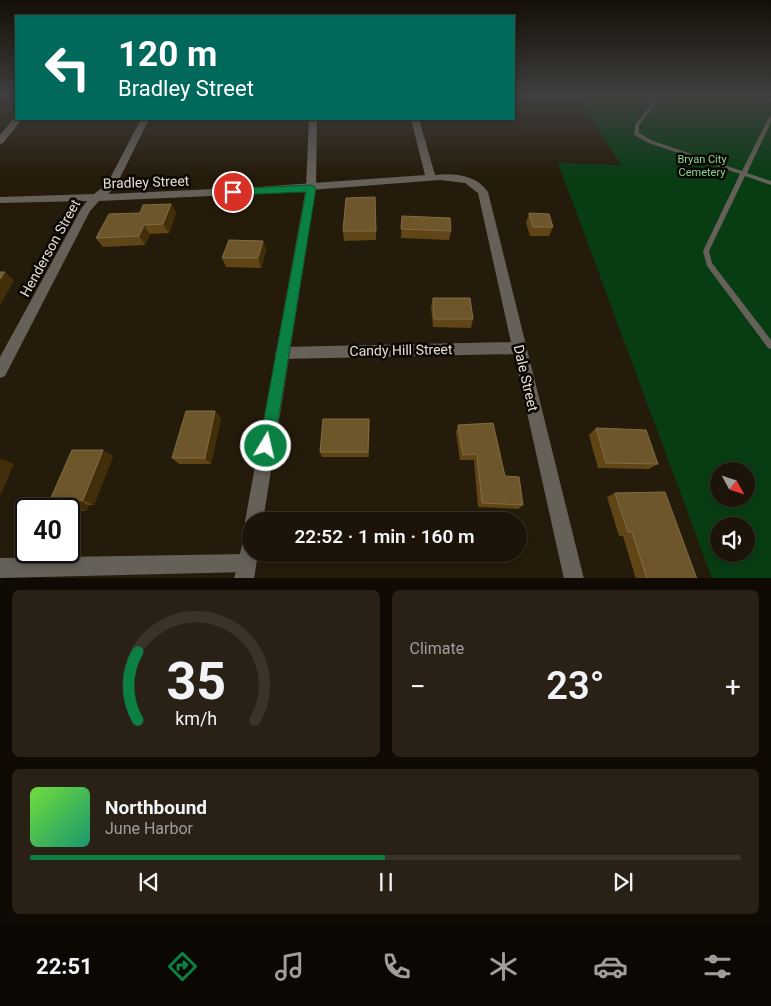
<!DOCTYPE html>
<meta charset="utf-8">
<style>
:root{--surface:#1c1408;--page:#292116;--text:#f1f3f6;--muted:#a09e9c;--line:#3a3329;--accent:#0b8043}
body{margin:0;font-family:Roboto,sans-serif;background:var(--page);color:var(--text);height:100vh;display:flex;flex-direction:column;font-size:19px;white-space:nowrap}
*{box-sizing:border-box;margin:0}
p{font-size:16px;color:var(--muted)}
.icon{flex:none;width:28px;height:28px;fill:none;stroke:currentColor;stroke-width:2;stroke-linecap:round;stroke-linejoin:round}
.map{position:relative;height:578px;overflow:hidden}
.sheet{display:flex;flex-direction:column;gap:12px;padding:12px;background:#0f0b04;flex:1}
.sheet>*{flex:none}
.hud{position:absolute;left:15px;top:15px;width:500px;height:105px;border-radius:0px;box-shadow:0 2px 8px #0003,0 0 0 1px var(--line);background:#00695c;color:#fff;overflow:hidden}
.needle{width:32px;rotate:130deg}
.tools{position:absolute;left:710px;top:462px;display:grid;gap:10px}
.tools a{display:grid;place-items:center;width:45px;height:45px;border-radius:50%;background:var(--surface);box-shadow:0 2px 8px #0003,0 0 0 1px var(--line);font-size:25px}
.speed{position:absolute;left:15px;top:498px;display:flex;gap:10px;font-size:25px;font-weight:700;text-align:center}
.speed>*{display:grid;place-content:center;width:65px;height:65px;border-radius:50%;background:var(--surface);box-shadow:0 2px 8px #0003,0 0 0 1px var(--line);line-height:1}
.speed .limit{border:2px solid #111;border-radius:8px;background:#fff;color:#111}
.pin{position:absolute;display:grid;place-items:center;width:42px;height:42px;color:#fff;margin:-21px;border:2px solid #fff;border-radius:50%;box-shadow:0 1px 5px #0007}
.me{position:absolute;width:55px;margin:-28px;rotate:9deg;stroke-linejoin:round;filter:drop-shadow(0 0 4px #0008)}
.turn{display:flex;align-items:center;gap:18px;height:105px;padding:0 20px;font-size:22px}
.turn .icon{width:65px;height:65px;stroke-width:2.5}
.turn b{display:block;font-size:35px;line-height:42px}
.big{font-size:38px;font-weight:600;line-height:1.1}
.sheet .widget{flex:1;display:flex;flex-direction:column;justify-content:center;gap:8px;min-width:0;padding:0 18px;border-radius:8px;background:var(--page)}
.sheet .dial{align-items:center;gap:0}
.dial svg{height:130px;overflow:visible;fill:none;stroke:var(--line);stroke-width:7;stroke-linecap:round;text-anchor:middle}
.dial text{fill:var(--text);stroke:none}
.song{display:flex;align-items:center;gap:15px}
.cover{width:60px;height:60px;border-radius:8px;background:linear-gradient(135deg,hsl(100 70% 55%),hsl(160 70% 35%))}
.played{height:5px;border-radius:2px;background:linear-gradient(90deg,var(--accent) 50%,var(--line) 50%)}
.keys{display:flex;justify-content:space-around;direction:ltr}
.heat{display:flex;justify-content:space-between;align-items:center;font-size:28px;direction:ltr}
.sheet .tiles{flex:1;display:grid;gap:12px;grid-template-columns:1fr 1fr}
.widget:last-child{grid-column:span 2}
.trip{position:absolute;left:242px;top:512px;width:285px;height:50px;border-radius:25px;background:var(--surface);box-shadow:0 2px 8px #0003,0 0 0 1px var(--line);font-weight:600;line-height:50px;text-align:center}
.dock{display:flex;height:80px;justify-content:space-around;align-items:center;background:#0b0803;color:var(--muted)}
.dock .icon{width:35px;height:35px}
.dock .current{color:var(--accent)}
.dock b{font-size:22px;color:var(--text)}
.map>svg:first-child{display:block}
.green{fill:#083c13;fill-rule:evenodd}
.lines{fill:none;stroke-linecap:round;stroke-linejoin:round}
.service{fill:#656058;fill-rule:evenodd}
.minor{fill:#656058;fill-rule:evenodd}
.tertiary{fill:#656058;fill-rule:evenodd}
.wall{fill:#604616}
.shaded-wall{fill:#422e09}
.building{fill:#6e562b;stroke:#816c46}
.route{fill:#0b8043;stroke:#07532c}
.labels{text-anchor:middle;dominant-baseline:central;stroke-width:5;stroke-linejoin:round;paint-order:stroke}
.far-park-label{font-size:11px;fill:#8bd691;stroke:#0a0602}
.street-label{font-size:14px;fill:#e6dfd5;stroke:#0a0602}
</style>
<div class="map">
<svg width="771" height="579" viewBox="0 0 771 579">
<rect width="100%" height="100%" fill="#251b0b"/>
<path class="green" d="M 577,96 L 771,96 L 771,578 L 712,578 L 558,163 L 621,165 ZM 719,471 L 746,471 L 746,499 L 719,499 ZM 719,526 L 746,526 L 746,554 L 719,554 Z"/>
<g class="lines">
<g class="service">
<polygon points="658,96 662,96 639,125 639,133 653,141 742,171 769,117 771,116 771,122 747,173 771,181 771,185 745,176 709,251 712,263 771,340 771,349 768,348 707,266 703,251 740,174 649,143 634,135 635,125"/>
<polygon points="758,96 765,96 771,98 771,100"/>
</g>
<g class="minor">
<polygon points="15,117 22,119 3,143 0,144 0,135"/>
<path d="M 141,119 L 149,119 L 116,186 L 108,194 L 258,187 L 425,175 L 411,119 L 419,119 L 435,175 C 455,173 476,175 488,192 L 584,579 L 564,579 L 514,354 L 282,359 L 277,357 L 275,353 L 277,349 L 282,347 L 511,342 L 478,193 L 465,183 L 440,180 L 258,194 L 99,201 L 90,211 L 5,376 L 0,378 L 0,357 L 81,209 L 87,201 L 0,203 L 0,197 L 94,194 L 107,184 Z"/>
<polygon points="247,554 254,556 256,563 254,570 247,572 0,578 0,558"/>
</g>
<g class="tertiary">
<polygon points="309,119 317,119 316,188 263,521 251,521 251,529 248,527 245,521 306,188"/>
<polygon points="251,529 251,554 258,554 254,579 234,579 245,532"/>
</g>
</g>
<g class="wall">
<polygon points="375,197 376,240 344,241 343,231"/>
<polygon points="171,204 176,213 169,233 150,234 145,245 103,247 96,238 140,213"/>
<polygon points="529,213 553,227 549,236 530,236 526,223"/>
<polygon points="402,216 451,231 449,240 401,238"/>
<polygon points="263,241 266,250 261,268 226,267 222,258"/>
<polygon points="433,298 473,319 471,328 433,327 431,307"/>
<polygon points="221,418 211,464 179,464 172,458"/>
<polygon points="369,419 369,457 322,457 320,452"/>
<polygon points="458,425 505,476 523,505 518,509 478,507 474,460 460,460 456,432"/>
<polygon points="596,428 658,464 649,469 598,468 589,435"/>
<polygon points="113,456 94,505 89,505 86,511 69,511 69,509 61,509 57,507 59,503 50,500"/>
<polygon points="615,493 697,579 636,579 623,536 619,536 607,497"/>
</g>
<g class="shaded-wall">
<polygon points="171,204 176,213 169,233 163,224"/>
<polygon points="144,225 150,234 145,245 139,236"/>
<polygon points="263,241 266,250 261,268 258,258"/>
<polygon points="5,272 14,280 0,306 0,279"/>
<polygon points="215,411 221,418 211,464 205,458"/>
<polygon points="369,419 370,425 369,457 368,452"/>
<polygon points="103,450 113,456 94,505 83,500"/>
<polygon points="1,458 14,464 0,496 0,460"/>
<polygon points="77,500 89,505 86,511 75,507"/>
</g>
<g class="building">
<polygon points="375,197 376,231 343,231 346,198"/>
<polygon points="171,204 163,224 144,225 139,236 96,238 109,214 140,213 143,205"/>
<polygon points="529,213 549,214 553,227 533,227"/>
<polygon points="402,216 450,218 451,231 401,229"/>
<polygon points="229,240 263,241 258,258 222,258"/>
<polygon points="0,272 5,272 0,279"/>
<polygon points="433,298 470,298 473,319 434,319"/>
<polygon points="186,411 215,411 205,458 172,458"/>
<polygon points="323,419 369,419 368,452 320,452"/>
<polygon points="493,423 505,476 519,477 523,505 482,503 477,454 463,455 458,425"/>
<polygon points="596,428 646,430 658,464 606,463"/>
<polygon points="72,450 103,450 83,500 77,500 75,507 57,507 60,500 50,500"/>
<polygon points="665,492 697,579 647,579 632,532 628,532 615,493"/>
</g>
<linearGradient id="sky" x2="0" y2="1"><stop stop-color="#140f06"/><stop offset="0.54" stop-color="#403f3f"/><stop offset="1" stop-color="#403f3f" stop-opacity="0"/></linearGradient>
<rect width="771" height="177" fill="url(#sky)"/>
<polygon class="route" points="311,185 316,188 274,446 271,451 266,454 261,451 259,446 306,192 233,195 228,192 233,189"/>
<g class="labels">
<g class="far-park-label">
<text x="702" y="159">Bryan City<tspan x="702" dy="13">Cemetery</tspan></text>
</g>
<g class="street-label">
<text transform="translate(146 182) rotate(-2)">Bradley Street</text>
<text transform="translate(50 248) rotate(-61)">Henderson Street</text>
<text transform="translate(401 350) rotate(-1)">Candy Hill Street</text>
<text transform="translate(526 378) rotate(77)">Dale Street</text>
</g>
</g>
</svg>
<div class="tools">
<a><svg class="needle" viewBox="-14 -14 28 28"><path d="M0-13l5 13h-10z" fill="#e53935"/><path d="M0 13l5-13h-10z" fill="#a09e9c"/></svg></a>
<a><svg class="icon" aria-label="sound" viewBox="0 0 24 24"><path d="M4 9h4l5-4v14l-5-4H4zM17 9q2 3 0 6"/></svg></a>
</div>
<div class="speed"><div class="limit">40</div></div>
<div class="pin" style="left:233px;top:192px;background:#d93025"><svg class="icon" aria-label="arrive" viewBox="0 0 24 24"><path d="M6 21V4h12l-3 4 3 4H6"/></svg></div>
<svg class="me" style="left:266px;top:446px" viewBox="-20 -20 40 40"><circle r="17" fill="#0b8043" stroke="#fff" stroke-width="3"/><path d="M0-11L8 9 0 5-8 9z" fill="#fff"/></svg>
<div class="trip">22:52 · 1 min · 160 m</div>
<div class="hud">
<div class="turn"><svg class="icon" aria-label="left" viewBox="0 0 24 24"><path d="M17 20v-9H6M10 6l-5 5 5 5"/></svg><div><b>120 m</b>Bradley Street</div></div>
</div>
</div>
<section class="sheet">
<div class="tiles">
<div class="widget dial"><svg viewBox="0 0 100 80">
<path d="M14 69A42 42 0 1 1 86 69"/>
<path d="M14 69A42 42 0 0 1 14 27" stroke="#0b8043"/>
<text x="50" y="56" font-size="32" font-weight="700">35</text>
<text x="50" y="72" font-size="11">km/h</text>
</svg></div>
<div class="widget"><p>Climate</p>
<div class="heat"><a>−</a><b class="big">23°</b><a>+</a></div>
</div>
<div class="widget">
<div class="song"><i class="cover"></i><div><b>Northbound</b><p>June Harbor</p></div></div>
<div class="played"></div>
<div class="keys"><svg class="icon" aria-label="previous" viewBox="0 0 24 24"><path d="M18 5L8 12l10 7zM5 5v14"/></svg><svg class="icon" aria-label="pause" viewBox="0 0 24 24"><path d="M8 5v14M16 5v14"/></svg><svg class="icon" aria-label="next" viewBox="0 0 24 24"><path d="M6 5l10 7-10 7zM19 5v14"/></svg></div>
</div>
</div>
</section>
<nav class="dock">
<b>22:51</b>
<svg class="icon current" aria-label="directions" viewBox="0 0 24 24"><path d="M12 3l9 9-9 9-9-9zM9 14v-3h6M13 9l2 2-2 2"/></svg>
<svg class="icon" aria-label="music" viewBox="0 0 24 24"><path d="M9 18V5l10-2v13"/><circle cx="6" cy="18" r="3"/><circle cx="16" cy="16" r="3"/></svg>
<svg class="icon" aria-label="phone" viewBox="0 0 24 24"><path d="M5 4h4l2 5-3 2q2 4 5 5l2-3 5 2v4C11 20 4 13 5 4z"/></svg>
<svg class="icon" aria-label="climate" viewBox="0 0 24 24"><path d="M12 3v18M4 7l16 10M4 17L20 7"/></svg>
<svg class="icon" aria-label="car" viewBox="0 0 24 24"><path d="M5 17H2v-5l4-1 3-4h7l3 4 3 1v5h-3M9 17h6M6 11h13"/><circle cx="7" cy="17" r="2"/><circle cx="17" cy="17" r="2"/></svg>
<svg class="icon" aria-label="filters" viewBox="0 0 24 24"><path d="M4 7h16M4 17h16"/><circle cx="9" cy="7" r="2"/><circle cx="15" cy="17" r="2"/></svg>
</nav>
